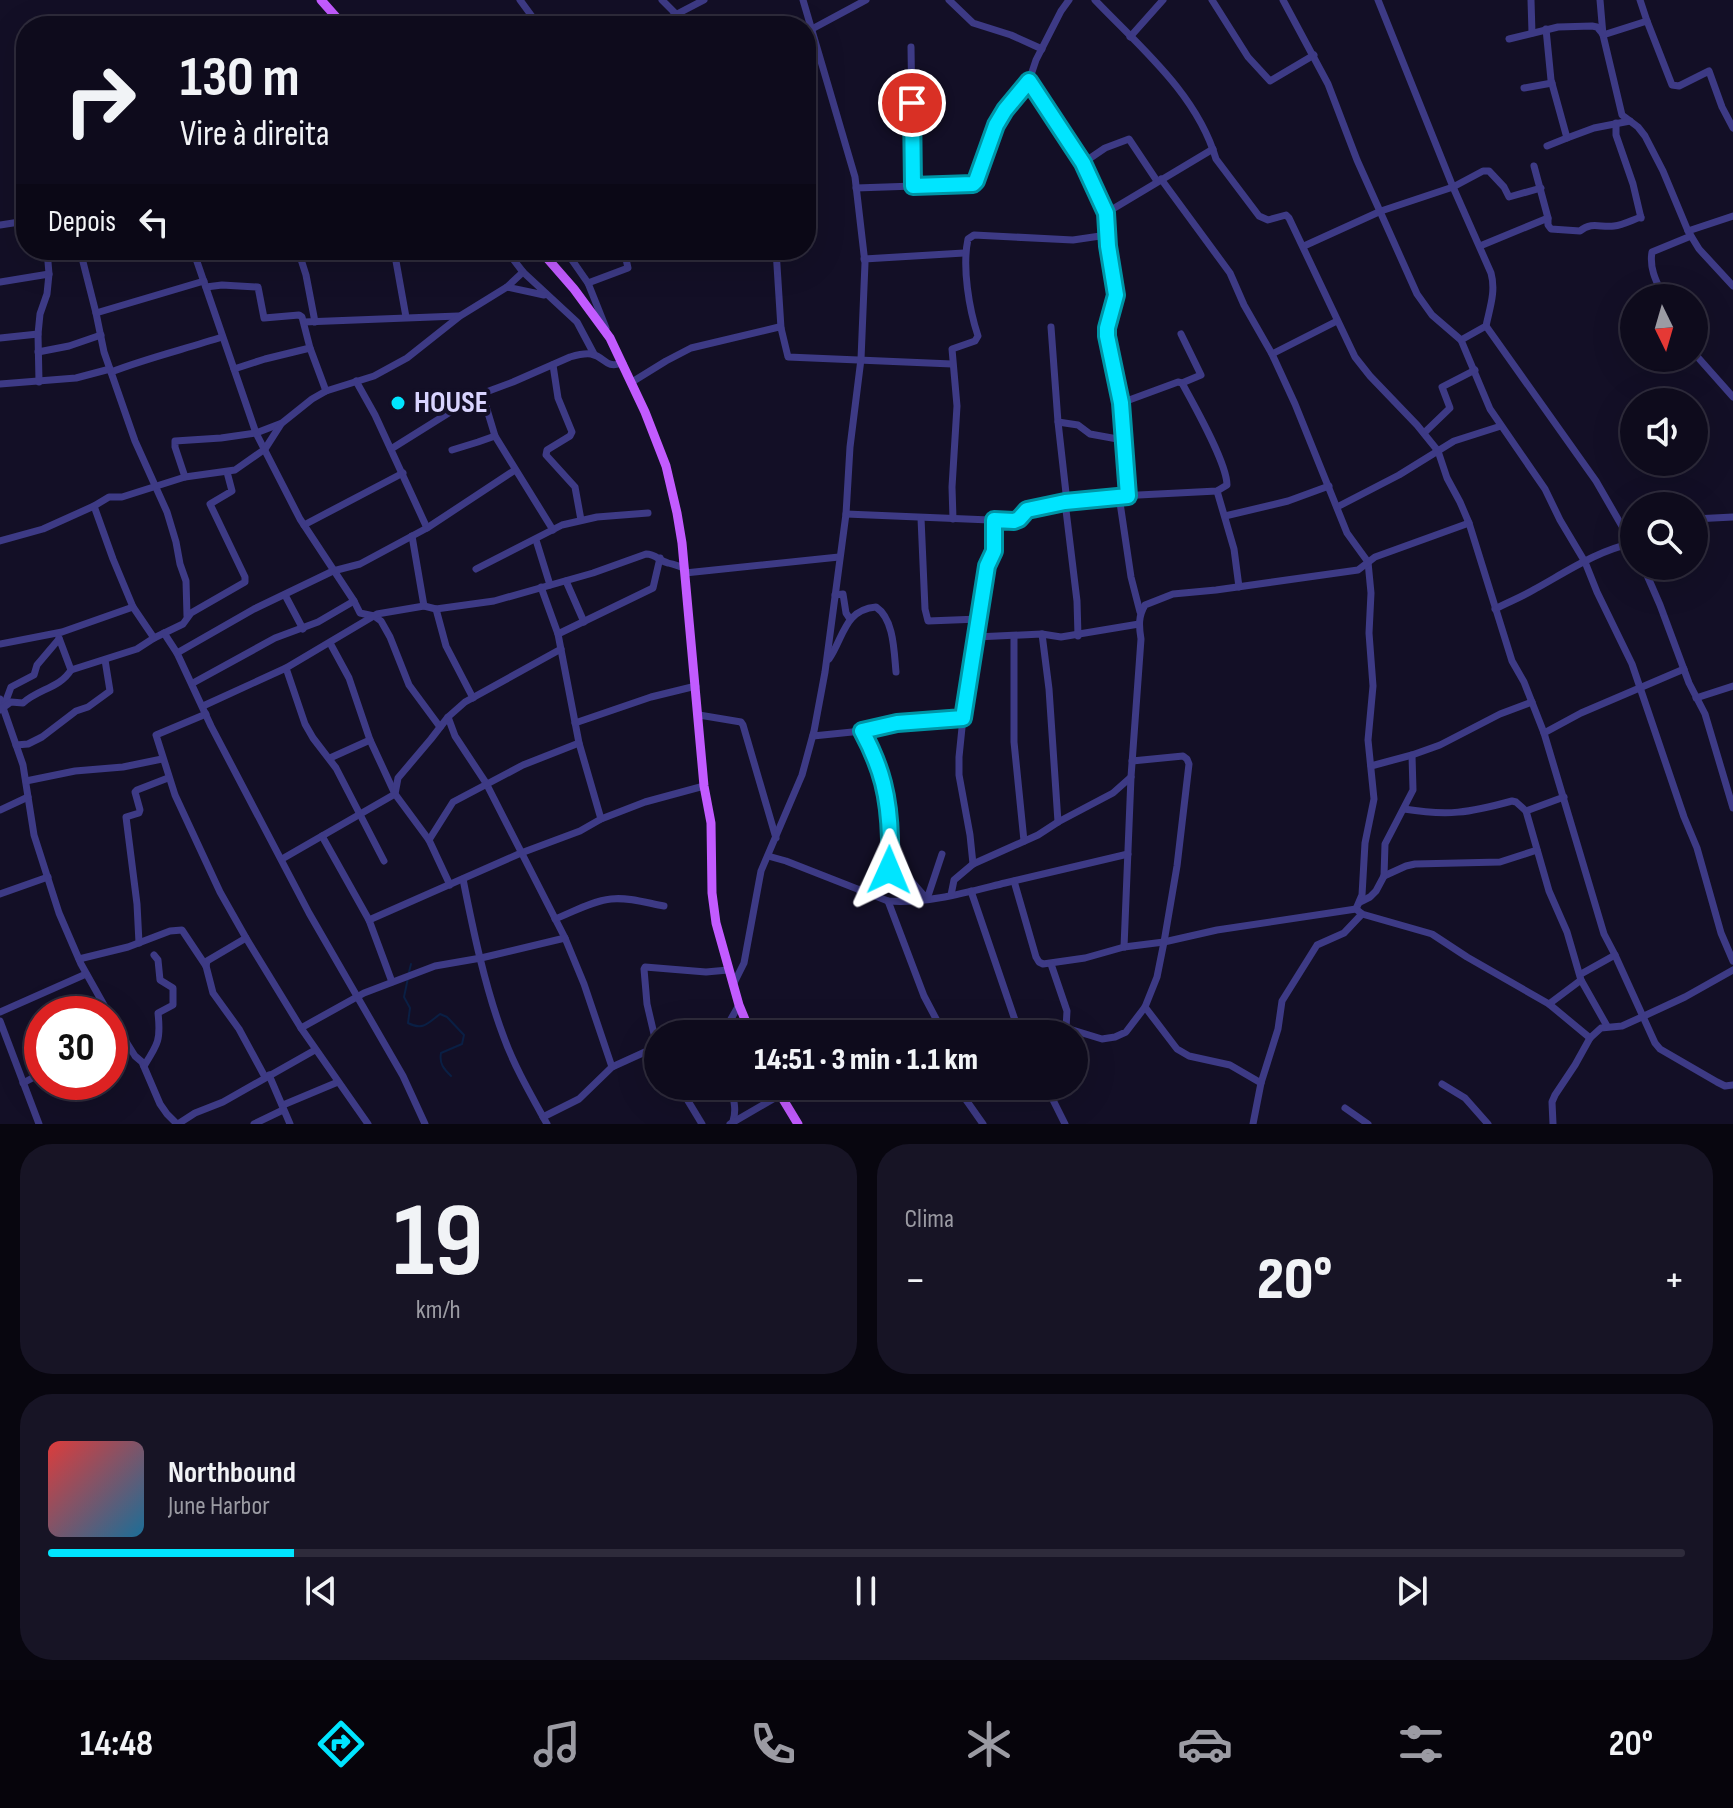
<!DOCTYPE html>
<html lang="pt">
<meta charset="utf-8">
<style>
:root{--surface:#0e0b1c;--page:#171425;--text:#f1f3f6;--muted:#9b9ba3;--line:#2e2b3b;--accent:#00e5ff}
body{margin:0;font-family:"Sofia Sans Condensed",sans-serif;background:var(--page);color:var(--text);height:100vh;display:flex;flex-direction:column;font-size:30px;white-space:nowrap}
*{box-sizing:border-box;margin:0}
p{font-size:26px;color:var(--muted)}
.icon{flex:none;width:44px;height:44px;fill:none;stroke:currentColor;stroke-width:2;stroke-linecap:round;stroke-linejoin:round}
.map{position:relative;height:1124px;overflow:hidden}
.sheet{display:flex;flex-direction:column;gap:20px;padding:20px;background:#08060f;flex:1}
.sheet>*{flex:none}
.top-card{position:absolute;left:16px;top:16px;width:800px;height:244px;border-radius:32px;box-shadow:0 8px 32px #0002,0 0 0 2px var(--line);background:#0e0b1c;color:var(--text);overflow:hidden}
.needle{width:52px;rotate:175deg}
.tools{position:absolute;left:1620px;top:284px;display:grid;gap:16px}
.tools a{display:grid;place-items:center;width:88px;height:88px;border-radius:50%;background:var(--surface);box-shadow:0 8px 32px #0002,0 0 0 2px var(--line);font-size:40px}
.speed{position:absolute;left:24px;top:996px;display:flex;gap:16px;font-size:40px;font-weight:700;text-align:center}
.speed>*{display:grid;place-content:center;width:104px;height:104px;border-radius:50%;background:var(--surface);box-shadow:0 8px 32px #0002,0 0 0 2px var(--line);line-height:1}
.speed .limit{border:12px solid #d22;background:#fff;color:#111}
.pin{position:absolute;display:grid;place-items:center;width:68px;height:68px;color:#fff;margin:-34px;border:4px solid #fff;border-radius:50%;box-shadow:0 2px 8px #0007}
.me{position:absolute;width:88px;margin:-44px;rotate:1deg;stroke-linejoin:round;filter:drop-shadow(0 0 6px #0008)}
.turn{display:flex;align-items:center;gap:28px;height:168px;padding:0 32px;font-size:36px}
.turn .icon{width:104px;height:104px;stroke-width:2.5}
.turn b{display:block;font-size:56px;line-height:68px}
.then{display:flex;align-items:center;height:76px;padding:0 32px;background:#0003;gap:16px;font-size:30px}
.big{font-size:60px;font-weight:800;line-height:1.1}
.sheet .widget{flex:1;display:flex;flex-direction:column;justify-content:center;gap:12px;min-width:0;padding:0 28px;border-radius:32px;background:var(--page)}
.sheet .dial{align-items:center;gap:0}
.dial b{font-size:104px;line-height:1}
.song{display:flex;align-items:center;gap:24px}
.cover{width:96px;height:96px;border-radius:12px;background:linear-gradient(135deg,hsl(0 70% 55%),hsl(200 70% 35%))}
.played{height:8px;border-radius:4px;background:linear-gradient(90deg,var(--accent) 15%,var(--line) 15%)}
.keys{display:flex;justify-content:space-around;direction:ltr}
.heat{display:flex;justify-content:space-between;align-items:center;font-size:44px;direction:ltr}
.sheet .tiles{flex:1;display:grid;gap:20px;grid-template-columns:1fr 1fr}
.widget:last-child{grid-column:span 2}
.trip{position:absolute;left:644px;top:1020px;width:444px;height:80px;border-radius:40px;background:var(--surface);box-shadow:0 8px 32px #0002,0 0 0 2px var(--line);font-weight:800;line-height:80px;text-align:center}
.menu{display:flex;height:128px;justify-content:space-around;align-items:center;background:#06040b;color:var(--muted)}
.menu .icon{width:56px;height:56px}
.menu .selected{color:var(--accent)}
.menu b{font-size:36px;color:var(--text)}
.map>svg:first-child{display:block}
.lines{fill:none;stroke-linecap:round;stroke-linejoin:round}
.stream{stroke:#0a1f44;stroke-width:2}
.minor{stroke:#3d3a85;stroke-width:7}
.major{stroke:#c25bff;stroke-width:9}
.route-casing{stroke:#0095a6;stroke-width:20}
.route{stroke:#00e5ff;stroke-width:14}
.poi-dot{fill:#00e5ff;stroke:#130f26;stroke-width:3}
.labels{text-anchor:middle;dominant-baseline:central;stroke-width:8;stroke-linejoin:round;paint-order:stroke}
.poi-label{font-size:30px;font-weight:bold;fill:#d9d4ff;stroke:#130f26;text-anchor:start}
</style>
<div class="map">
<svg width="1733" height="1124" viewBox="0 0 1733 1124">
<rect width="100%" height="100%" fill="#130f26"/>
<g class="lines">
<g class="stream">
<polyline points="409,972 411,964"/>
<path d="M 408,978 L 404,997 L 410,1008 L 408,1023 C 423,1031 428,1023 440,1014 L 447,1017 L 464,1035 L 462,1044 L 441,1053 C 439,1064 444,1069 451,1076"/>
</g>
<g class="minor">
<polyline points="520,0 539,26"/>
<polyline points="662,0 677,15"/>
<polyline points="949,0 973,23 1011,35 1042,49"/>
<path d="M 1095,0 C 1140,47 1197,94 1216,159 L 1259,216 L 1268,220 L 1286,215 L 1289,218 L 1355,357 L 1370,376 L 1417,425 L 1438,451 L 1447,478 L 1460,502 L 1469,523 L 1512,661 L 1524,682 L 1544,733 L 1604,934 L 1615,955 L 1655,1043 L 1660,1049 L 1717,1082 L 1725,1086 L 1733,1085"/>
<polyline points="1212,0 1248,57 1270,81 1314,55"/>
<polyline points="1283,0 1328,84 1357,160 1417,294 1432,315 1461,340 1490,409 1545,489 1560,520 1585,562 1597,592 1632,664 1684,817 1697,848 1721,933 1733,961"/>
<path d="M 1378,0 L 1453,187 L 1491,273 C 1496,291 1490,307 1486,326 L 1461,340"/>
<polyline points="1531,0 1532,33"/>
<polyline points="1600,0 1603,35 1622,115 1638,127 1645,136 1663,171 1688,231 1699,249 1733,286"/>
<polyline points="1640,0 1647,21 1672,85 1679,86 1709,71 1722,107 1733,128"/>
<polyline points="654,26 704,0"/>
<polyline points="812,29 866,0"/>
<polyline points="1546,29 1551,80 1567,138 1594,128 1630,121"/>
<polyline points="1603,35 1647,21"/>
<polyline points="1130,37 1163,0"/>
<polyline points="1509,39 1558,27 1592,26 1597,27 1602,33"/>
<polyline points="911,47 913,186"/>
<polyline points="1029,81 1083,163 1106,213 1108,246 1116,295 1107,328 1107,336 1121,403 1128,496"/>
<polyline points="1524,88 1552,83"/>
<polyline points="1616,123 1616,135 1633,184 1641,218"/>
<polyline points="1547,146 1567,138"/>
<polyline points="1083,163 1105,148 1129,139 1157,181"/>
<polyline points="1534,166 1548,218"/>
<polyline points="1161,179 1230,273 1244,305 1272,354 1295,404 1347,533 1368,562 1371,593 1369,633 1373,686 1368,740 1374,799 1365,843 1362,895 1356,909"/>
<polyline points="856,188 973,184 976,181 996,125 1005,110 1029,81 1036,60 1061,11 1069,0"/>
<polyline points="1106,213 1213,149"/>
<polyline points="0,225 26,221"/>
<polyline points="1688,231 1733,216"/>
<polyline points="1304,246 1381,211 1453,187 1483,171 1489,171 1504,187 1509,197 1541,188"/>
<path d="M 1480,246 L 1548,218 L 1548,225 L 1551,229 L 1580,231 C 1592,221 1601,228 1614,226 C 1623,225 1632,220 1641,217"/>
<polyline points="80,250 96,313 104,352 135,441 167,512 176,542 180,564 186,581 187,616"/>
<polyline points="193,250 256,433 300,519 354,601 360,613 374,616 381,621 390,637 409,685 440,727"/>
<polyline points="298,250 306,275 315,322"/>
<polyline points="394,250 406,317"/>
<polyline points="506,250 523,272 577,322 594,354"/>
<polyline points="565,250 588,283 606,328"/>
<polyline points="776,250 781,328"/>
<polyline points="864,259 964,253"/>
<polyline points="0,282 49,274"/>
<polyline points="588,283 628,268 624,250"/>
<polyline points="206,287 222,285 258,287 264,318 299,315 302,317 310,348 326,391"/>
<polyline points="507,287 544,295"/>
<path d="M 1664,298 C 1657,283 1649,269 1652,252 L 1691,236"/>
<polyline points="96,313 204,281"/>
<polyline points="304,322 458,316"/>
<polyline points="1486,326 1596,481 1634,547"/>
<polyline points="1051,327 1058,422 1078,425 1090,434 1123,440"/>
<polyline points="1181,334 1201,375 1182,383"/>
<polyline points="0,338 38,334"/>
<polyline points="38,352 69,346 101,335"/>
<polyline points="1694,353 1733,397"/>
<polyline points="1272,354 1337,321"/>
<polyline points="553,365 558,398 572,432 570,436 547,450 546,455 575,487 581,520"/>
<polyline points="234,369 265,359 310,348"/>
<path d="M 111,372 C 147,358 185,349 222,337"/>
<polyline points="356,381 375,415 427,528"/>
<polyline points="39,382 38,334 40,314 47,294 49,274 47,250"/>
<polyline points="632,382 666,361 691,348 779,327 781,328 788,357 952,364"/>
<polyline points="0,384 76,378 110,369"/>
<polyline points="482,393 495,436 553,530"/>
<polyline points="1058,422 1067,502"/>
<polyline points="1424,433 1450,408 1442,387 1475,370"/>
<path d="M 391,449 L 455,409 L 470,398 L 513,382 L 570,357 C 577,355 584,353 591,354 C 606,357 604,369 623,363"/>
<polyline points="452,450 478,442 495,436"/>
<polyline points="185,477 175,447 175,441 221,438 256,433 282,423 312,399 326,391 374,376 407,358 460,316 507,287 523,272"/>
<polyline points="1217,491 1234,549 1239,587"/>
<polyline points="1119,496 1131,577 1140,612"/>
<polyline points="1065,502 1077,601 1078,636"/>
<polyline points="94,506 113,559 133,607 154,638"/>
<polyline points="1337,507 1399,475 1454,441 1501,426"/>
<path d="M 846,514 L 1014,521 L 1019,519 L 1027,510 L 1065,502 L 1119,496 L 1217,491 L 1227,485 C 1227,463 1194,405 1182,383 L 1178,382 L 1121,403"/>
<polyline points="1225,516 1288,501 1329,486"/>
<polyline points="921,518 925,609 928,621 979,619"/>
<path d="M 953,519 L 952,487 L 957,406 L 952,349 L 975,341 L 978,336 C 969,309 962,267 968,239 L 974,235 L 1073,240 L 1107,235"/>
<polyline points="1694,519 1733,517"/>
<polyline points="304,525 403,473"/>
<polyline points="412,536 424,606"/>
<polyline points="536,540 550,585"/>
<polyline points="0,541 43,529 94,506 109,497 122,497 185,477 235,470 265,449 281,424"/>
<polyline points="1643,566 1660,605 1689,683 1705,714 1733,808"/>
<polyline points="476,569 562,525 597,517 648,513"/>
<polyline points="685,573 839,557"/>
<polyline points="566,581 584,622"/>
<polyline points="541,587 558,634 579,743 601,819"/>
<polyline points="285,595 303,629"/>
<polyline points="835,595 843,594 846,613 850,619"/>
<polyline points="436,609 446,646 473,698"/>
<path d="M 1495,609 C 1508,602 1522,597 1535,589 C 1566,572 1598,550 1634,543"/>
<polyline points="164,633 177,653 211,726 309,913 403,1076 425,1124"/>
<polyline points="558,634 653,588 660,558"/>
<polyline points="1042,634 1049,689 1058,822"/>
<polyline points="1014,636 1014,742 1024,841"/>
<polyline points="976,637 1042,634 1061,637 1139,624"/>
<polyline points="59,638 71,670"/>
<polyline points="330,643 349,678 370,740 395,794 429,840 450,885"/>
<polyline points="0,644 62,632 133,607"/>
<polyline points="177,653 254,609 333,571 360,564 427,528 515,470"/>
<path d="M 829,659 C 844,637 844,610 876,607 C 894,619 894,651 896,672"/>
<polyline points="286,668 305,724 313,738 336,768 384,861"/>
<polyline points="193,683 275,638 318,622 354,601"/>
<polyline points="1696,698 1733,686"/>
<polyline points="0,699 23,765 34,835 59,913 81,964 109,1014"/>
<polyline points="4,706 11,687 34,675 37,665 59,639"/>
<path d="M 203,706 L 286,668 L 377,614 L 424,606 L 436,609 L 494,601 L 593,573 L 646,554 C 656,554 659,561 668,563 C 675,565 678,565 685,569"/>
<path d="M 0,710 L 11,702 L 23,703 C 38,689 60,688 71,670 L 137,649 L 154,638 L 183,624 L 191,613 L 245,582 L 245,577 L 210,504 L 232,491 L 227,472"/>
<polyline points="206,714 156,735 175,795 220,892 246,938 301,1028 368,1124"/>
<polyline points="699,715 741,722 743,725 776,838"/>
<polyline points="448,717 455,736 486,783 565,938 584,984 612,1067"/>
<polyline points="575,723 651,697 696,686"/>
<polyline points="1544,733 1581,713 1684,669"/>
<polyline points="813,736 862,731 897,723 963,718"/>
<polyline points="16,745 28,744 42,737 76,711 88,707 110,691 105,660"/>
<polyline points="330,758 370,740"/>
<polyline points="1371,766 1412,755 1440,745 1500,714 1532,702"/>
<polyline points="26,781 75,771 123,767 162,759"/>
<path d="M 1404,809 C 1448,816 1468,813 1512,801 L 1516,802 L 1526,811 L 1549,891 L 1567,932 L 1581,980 L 1607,1026"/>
<polyline points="0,810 28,797"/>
<polyline points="1526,811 1564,797"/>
<polyline points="322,836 369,920 392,982"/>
<polyline points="429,840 453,802 523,765 579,743"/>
<path d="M 768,856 L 786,861 L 888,901 C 927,904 968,892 1005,883 C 1046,873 1087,864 1128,854"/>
<polyline points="282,859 395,794 398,778 431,739 448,717 465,702 561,649"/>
<polyline points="892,859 927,899 942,854"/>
<polyline points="973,864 970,835 959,775 959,757 963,718 987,566 994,551 994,520"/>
<polyline points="1384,876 1406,866 1415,864 1500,862 1537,850"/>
<path d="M 463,879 C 473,930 485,987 503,1035 C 514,1066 531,1095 547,1124"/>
<polyline points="1014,881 1036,957 1039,962 1043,964 1085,958 1124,947 1164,942 1217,930 1356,909 1362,914 1432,934 1467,957 1549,1004 1590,1038"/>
<path d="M 859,890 C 868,886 880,883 886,876 C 892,867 890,855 890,845 C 889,800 884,772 862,731"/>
<polyline points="971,891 1016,1023 1023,1025 1066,1028 1102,1039 1115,1037 1126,1032 1145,1007 1157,977 1164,942 1177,866 1189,764 1187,759 1183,756 1132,761"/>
<polyline points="0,894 48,877"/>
<polyline points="951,895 954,880 973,864 1038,835 1058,822 1113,793 1131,777"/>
<polyline points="888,901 924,996 944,1034"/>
<polyline points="1360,902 1370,897 1376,891 1384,876 1385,844 1413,790 1412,755"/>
<path d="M 555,919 C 573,912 592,901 611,899 C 629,897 647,903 664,906"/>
<polyline points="369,920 521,853 580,831 601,819 645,802 704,786"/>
<polyline points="139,943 137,904 126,817 139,813 140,810 135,792 137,790 168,778"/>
<path d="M 1124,947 L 1131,777 L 1141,639 C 1139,627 1138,616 1145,605 L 1173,594 L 1216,590 L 1358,570 L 1375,557 L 1469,523"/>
<polyline points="79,959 128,947 170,931 182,930 206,966 213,993 239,1029 265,1077"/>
<polyline points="1051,964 1067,1011 1066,1028"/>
<polyline points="206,966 207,961 246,938"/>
<polyline points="1581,974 1615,955"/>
<polyline points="733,985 744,963 761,871 802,775 814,731 825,672 846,514 850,447 861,359 865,263 855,177 803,0"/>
<polyline points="1549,1004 1581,980"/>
<polyline points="1145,1007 1177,1049 1189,1056 1230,1065 1261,1083"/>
<polyline points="0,1012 86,974"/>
<polyline points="110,1016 135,1056 142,1062 160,1104 167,1114 177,1124"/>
<polyline points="0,1021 39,1124"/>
<polyline points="1016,1023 1022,1034"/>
<polyline points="301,1028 364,993 435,966 481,958 565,938"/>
<polyline points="728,1034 731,1019 739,1005"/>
<polyline points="658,1051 647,1004 644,969 645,967 706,972 728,970"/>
<path d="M 144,1066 C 158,1044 161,1040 158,1013 L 173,1005 L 173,988 L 160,980 L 158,960 L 154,955"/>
<polyline points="269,1075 290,1124"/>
<polyline points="23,1083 42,1073"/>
<polyline points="1442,1084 1465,1098 1488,1124"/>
<polyline points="679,1086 702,1124"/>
<path d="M 731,1086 C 733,1098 737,1109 733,1121"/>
<polyline points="959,1086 964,1097 983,1124"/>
<polyline points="1046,1086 1065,1124"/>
<polyline points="283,1105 338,1082"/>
<polyline points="1345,1108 1368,1124"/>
<polyline points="543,1117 579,1099 612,1067 656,1047"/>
<polyline points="178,1124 195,1113 223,1102 315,1050"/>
<polyline points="254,1124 283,1110"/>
<polyline points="730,1124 780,1095"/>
<polyline points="1253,1124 1261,1083 1278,1029 1282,1001 1317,945 1344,933 1362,914"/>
<polyline points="1553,1124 1552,1102 1555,1095 1575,1065 1590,1038 1601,1028 1622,1026 1644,1016 1685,997 1733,970"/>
</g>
<g class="major">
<polyline points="321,0 344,26"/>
<polyline points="540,250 574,289 610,338 645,412 666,466 677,513 682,543 704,786 711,823 712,893 716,923 739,1005 751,1034"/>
<polyline points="775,1086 798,1124"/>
</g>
</g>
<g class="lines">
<g class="route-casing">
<path id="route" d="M 889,870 C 891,860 890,850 890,839 C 889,797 882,768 862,731 L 897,723 L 963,718 L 987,566 L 994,551 L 994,520 L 1014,521 L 1019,519 L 1027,510 L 1065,502 L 1128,496 L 1121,403 L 1107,336 L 1107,328 L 1116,295 L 1108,246 L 1106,213 L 1083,163 L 1029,81 L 1005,110 L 996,125 L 976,181 L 973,184 L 913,186 L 912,103"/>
</g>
<use href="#route" class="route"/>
</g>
<circle class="poi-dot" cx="398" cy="403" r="8"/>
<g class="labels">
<g class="poi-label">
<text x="414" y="403">HOUSE</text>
</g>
</g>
</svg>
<div class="tools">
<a><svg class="needle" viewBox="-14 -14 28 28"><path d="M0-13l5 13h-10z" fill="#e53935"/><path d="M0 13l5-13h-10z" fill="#9b9ba3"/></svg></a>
<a><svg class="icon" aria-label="sound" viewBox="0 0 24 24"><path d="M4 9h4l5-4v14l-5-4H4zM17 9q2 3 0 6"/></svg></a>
<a><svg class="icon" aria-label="search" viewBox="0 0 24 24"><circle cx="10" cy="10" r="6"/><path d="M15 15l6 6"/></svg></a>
</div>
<div class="speed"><div class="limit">30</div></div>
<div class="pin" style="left:912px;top:103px;background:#d93025"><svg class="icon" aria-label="arrive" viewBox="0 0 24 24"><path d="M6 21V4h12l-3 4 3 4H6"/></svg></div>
<svg class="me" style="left:889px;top:870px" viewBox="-20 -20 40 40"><path d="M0-17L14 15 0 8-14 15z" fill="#00e5ff" stroke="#fff" stroke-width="4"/></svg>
<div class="trip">14:51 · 3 min · 1.1 km</div>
<div class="top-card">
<div class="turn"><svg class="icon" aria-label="right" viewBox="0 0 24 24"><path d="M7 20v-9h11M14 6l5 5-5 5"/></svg><div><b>130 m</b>Vire à direita</div></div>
<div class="then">Depois<svg class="icon" aria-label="left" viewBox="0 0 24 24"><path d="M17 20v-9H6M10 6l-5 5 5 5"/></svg></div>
</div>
</div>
<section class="sheet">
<div class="tiles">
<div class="widget dial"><b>19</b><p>km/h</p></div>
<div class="widget"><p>Clima</p>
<div class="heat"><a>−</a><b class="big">20°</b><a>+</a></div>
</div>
<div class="widget">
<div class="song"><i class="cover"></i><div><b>Northbound</b><p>June Harbor</p></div></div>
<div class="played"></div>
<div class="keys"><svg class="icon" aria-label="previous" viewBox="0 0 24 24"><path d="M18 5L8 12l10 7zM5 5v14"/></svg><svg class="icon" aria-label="pause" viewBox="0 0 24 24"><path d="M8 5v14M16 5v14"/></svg><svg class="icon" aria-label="next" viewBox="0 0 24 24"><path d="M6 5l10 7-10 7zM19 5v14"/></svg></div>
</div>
</div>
</section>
<nav class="menu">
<b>14:48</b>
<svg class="icon selected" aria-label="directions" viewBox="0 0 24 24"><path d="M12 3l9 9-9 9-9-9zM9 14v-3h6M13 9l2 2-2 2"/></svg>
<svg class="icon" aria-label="music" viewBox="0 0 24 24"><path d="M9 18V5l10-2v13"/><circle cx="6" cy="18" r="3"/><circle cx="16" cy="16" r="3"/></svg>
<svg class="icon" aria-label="phone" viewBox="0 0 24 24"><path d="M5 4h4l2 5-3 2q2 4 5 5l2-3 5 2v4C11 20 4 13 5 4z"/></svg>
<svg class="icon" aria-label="climate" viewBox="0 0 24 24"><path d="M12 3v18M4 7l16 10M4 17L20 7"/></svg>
<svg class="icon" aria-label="car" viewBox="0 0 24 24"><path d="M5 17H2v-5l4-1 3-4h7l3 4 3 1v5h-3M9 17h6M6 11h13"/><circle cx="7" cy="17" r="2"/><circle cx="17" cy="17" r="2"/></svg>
<svg class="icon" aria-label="filters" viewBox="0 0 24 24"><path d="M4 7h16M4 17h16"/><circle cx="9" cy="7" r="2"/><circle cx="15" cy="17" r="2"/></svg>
<b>20°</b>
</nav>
